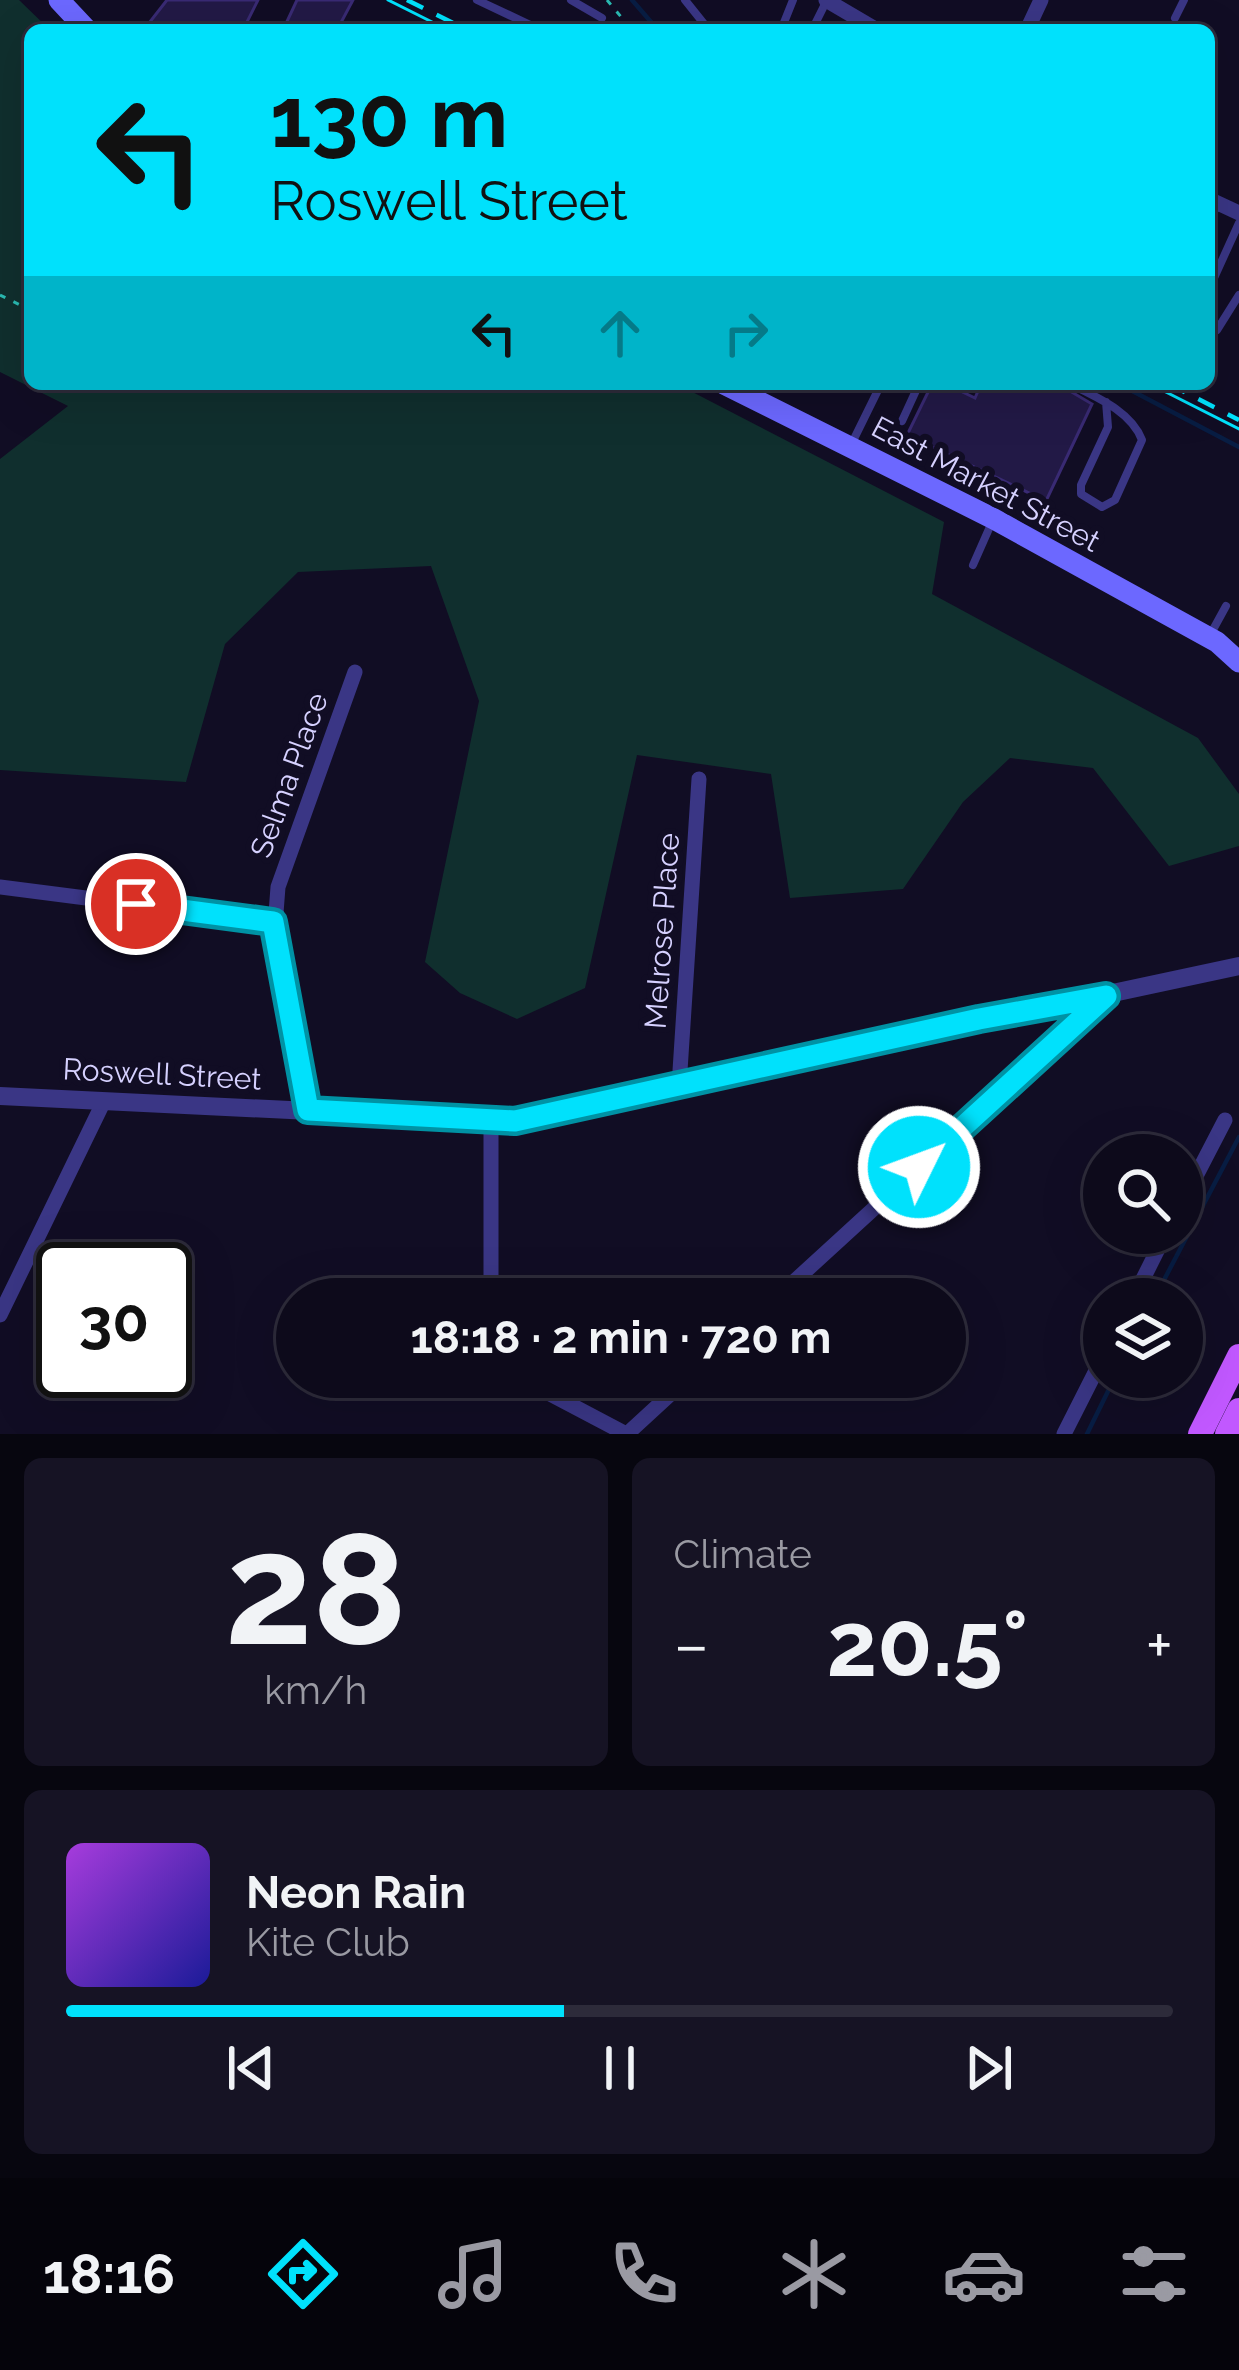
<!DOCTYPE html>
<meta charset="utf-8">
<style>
:root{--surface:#0d0a1b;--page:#161324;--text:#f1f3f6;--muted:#9a9aa3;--line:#2d2b3a;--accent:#00e1fc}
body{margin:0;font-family:Raleway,sans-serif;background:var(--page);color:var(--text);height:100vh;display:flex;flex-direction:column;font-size:45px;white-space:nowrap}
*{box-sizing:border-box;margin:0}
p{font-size:39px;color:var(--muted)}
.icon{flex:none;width:66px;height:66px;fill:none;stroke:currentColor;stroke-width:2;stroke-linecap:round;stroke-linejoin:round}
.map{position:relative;height:1434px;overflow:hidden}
.drawer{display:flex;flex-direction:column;gap:24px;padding:24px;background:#07060f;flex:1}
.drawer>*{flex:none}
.guide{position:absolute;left:24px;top:24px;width:1191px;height:366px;border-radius:18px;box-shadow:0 12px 48px #0002,0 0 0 3px var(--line);background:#00e1fc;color:#111;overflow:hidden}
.tools{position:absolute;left:1083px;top:1134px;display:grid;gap:24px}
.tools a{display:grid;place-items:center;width:120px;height:120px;border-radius:50%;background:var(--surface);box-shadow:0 12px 48px #0002,0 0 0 3px var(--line);font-size:60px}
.speed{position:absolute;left:36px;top:1242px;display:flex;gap:24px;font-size:60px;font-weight:700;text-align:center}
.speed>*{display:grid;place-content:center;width:156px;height:156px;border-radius:50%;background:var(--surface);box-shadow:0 12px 48px #0002,0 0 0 3px var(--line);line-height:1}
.speed .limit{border:6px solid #111;border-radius:18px;background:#fff;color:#111}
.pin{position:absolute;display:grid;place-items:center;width:102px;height:102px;color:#fff;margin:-51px;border:6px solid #fff;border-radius:50%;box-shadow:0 3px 12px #0007}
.me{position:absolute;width:132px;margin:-66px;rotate:48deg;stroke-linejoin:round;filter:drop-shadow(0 0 9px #0008)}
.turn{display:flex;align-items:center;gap:42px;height:252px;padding:0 48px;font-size:54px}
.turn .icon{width:156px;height:156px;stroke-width:2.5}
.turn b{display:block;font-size:84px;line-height:102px}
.lanes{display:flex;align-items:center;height:114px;padding:0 48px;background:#0003;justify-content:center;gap:60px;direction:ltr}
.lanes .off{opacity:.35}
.big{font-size:90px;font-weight:700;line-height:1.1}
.drawer .tile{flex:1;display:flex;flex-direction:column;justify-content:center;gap:18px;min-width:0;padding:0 42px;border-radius:18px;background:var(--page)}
.drawer .dial{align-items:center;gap:0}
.dial b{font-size:156px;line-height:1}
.song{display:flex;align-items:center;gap:36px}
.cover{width:144px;height:144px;border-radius:18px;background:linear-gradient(135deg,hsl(280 70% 55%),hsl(240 70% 35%))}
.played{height:12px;border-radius:6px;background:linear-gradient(90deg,var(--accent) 45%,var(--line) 45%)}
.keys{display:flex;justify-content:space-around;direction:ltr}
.heat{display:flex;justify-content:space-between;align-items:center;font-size:66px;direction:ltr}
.drawer .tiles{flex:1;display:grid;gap:24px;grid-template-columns:1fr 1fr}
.tile:last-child{grid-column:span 2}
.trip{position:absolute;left:276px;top:1278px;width:690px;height:120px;border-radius:60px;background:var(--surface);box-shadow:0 12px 48px #0002,0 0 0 3px var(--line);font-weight:700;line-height:120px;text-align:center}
.menu{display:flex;height:192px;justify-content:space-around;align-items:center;background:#05040b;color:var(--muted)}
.menu .icon{width:84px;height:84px}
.menu .on{color:var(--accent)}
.menu b{font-size:54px;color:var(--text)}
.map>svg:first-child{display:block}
.green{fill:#102f2e}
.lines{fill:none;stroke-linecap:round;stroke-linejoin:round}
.stream{stroke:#081d43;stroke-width:4.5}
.building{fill:#221946;stroke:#392a73;stroke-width:3}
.path{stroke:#2abab2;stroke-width:3;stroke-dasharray:6 9;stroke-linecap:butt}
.service{stroke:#3a3685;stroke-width:8}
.minor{stroke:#3a3685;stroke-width:15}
.tertiary{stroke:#3a3685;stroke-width:18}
.secondary{stroke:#6c68ff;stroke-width:21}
.primary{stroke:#c158ff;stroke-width:24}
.tram{stroke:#00e1fc;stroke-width:3}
.rail{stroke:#00e1fc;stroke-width:4.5;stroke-dasharray:18 15;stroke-linecap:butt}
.route-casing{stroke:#0092a4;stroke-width:30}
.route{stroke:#00e1fc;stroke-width:21}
.labels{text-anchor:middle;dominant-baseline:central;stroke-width:12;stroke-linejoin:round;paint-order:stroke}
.street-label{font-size:30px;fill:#d6d1ff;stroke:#110d24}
</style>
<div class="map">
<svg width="1239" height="1434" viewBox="0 0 1239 1434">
<rect width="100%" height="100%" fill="#110d24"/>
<polygon class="green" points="0,0 19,0 50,30 30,30 30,384 677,384 944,522 932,594 1198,738 1239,794 1239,846 1169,866 1093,768 1010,758 963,802 903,889 790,898 771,774 637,755 585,988 517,1019 460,993 425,962 479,701 431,566 298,572 225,644 186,782 0,770 0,459 68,406 0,372"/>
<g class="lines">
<g class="stream">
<polyline points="632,0 658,30"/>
<polyline points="1119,384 1239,447"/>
<polyline points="1154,1299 1239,1137"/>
<polyline points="1087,1434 1115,1377"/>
</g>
</g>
<g class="building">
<polygon points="167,0 258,0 243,30 157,30 149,23"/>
<polygon points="297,0 353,0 337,30 283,30"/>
<polygon points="932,384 946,384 975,398 981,384 1058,384 1092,404 1046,501 907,435"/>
</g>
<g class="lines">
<g class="path">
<polyline points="607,0 632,30"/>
<polyline points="0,295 30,310"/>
</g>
<g class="service">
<polyline points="477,0 541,30"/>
<polyline points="571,0 602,18"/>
<polyline points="685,0 709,30"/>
<polyline points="1175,18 1184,0"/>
<polyline points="781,30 793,0"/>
<polyline points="812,30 825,4"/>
<polyline points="1209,219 1218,205"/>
<polyline points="1209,289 1239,223"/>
<polyline points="1209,326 1217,330 1239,295"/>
<path d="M 1070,384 C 1096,397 1131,411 1142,440 L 1115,500 L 1102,507 L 1081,494 L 1081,485 L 1108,427 L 1106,402"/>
<polyline points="902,421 919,384"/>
<polyline points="851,445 881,384"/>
<polyline points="973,565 992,522"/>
<polyline points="1209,637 1226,606"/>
</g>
<g class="minor">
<polyline points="826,0 877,30"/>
<polyline points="1027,30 1041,0"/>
<polyline points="1209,199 1239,213"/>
<polyline points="0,887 273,922"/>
<polyline points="679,1086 699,779"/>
<polyline points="308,1110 274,939 278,887 355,672"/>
<polyline points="491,1120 491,1299"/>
<polyline points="1182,1203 1225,1120"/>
<polyline points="775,1299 1106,996"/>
<polyline points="1133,1299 1166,1233"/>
<polyline points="0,1315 104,1101"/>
<polyline points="518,1377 626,1434"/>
<polyline points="627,1434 689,1377"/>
<polyline points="1064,1434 1104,1355"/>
</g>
<polyline class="tertiary" points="0,1096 515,1121 1239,966"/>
<g class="secondary">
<polyline points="59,0 87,30"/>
<polyline points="724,384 994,519 1217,642 1239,662"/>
</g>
<g class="primary">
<polyline points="1200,1434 1239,1356"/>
<polyline points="1227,1434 1239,1410"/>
</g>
<g class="tram">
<polyline points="388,0 448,30"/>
<polyline points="1150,384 1239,429"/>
</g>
<g class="rail">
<polyline points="407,0 467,30"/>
<polyline points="1169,384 1239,420"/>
</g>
</g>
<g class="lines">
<g class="route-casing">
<polyline id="route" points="136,904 273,922 308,1110 515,1121 979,1019 1106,996 919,1167"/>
</g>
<use href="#route" class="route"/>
</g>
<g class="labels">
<g class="street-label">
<text transform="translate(986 484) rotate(28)">East Market Street</text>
<text transform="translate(289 775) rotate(-70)">Selma Place</text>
<text transform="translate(662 931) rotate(-86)">Melrose Place</text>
<text transform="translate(162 1074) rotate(3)">Roswell Street</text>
</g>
</g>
</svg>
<div class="tools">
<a><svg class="icon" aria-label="search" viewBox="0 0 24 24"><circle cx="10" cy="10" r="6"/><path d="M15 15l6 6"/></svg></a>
<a><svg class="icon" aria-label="layers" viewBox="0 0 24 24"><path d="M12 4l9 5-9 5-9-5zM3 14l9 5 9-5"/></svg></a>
</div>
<div class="speed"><div class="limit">30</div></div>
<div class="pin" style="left:136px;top:904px;background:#d93025"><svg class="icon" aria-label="arrive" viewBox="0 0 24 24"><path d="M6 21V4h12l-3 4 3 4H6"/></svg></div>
<svg class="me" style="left:919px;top:1167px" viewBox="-20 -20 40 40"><circle r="17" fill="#00e1fc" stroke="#fff" stroke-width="3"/><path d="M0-11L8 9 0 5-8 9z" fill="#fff"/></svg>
<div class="trip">18:18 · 2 min · 720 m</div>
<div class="guide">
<div class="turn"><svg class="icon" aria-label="left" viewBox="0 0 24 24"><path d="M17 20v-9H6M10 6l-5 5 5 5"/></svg><div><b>130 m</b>Roswell Street</div></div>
<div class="lanes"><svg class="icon" aria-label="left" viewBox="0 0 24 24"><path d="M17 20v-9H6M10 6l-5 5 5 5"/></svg><svg class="icon off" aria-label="ahead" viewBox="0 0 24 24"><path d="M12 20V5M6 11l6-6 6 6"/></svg><svg class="icon off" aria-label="right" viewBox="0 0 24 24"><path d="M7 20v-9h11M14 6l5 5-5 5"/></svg></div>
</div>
</div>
<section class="drawer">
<div class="tiles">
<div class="tile dial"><b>28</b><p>km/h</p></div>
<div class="tile"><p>Climate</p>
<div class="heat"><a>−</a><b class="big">20.5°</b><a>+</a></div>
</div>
<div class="tile">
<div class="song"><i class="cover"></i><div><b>Neon Rain</b><p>Kite Club</p></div></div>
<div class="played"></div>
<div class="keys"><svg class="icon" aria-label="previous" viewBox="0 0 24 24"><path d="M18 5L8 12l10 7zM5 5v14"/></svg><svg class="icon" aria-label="pause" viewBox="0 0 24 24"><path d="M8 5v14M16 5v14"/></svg><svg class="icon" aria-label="next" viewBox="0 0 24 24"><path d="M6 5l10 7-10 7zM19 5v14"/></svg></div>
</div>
</div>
</section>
<nav class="menu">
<b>18:16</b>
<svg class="icon on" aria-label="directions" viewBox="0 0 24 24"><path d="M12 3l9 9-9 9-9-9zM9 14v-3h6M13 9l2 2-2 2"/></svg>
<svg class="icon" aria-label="music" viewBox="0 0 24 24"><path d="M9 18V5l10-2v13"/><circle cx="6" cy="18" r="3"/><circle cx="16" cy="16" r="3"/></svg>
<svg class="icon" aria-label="phone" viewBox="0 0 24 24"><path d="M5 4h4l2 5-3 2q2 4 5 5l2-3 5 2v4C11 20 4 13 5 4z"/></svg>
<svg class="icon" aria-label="climate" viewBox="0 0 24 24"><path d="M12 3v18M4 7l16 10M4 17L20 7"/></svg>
<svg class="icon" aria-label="car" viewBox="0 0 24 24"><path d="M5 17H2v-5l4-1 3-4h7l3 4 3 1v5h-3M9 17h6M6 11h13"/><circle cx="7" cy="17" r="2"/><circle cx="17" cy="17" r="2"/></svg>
<svg class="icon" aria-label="filters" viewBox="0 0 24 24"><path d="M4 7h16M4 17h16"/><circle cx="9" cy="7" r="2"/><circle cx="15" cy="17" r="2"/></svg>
</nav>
